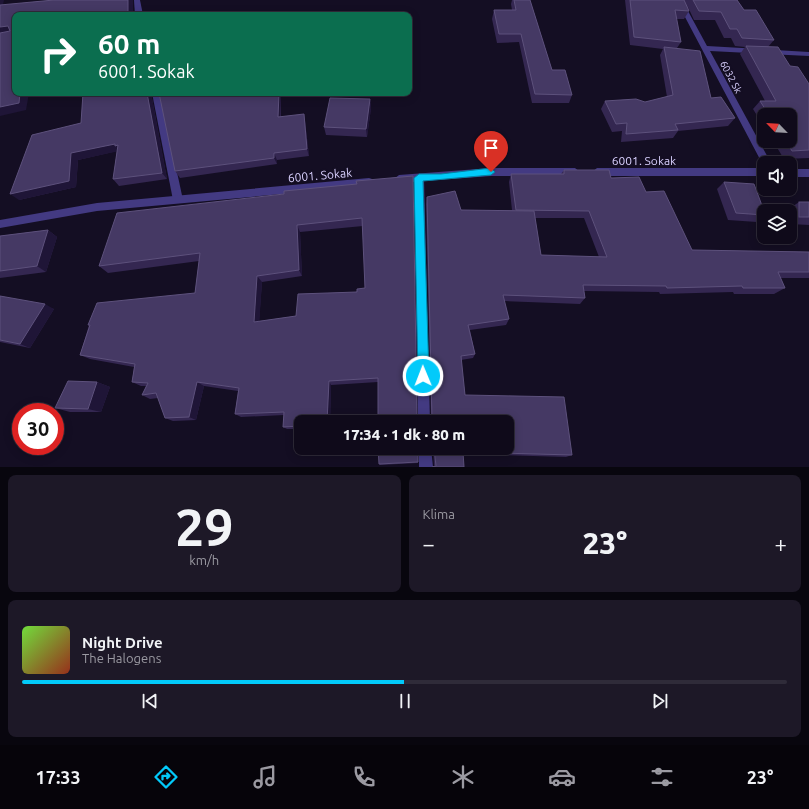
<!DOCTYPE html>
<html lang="tr">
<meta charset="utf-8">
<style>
:root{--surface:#0f0a1a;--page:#1d1827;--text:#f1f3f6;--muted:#9b9aa2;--line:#2f2b39;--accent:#02cafa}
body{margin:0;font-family:Ubuntu,sans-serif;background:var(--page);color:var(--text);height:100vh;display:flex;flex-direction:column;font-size:15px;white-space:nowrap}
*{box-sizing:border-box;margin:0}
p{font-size:13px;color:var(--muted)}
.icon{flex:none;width:22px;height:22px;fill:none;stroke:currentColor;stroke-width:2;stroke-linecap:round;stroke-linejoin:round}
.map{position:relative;height:467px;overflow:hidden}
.details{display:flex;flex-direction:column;gap:8px;padding:8px;background:#08060e;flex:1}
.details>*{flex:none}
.banner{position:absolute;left:12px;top:12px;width:400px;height:84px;border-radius:8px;box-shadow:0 2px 10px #0003,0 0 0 1px var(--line);background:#0b6e4f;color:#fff;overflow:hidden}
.needle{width:26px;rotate:295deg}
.fabs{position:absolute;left:757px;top:108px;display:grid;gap:8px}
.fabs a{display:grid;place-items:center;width:40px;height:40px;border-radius:8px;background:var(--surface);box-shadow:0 2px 10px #0003,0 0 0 1px var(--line);font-size:20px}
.speed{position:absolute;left:12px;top:403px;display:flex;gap:8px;font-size:20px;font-weight:700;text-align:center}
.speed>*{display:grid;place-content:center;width:52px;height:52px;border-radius:50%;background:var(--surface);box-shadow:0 2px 10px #0003,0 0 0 1px var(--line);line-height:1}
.speed .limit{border:6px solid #d22;background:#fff;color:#111}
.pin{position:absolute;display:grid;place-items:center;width:34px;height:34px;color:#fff;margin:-41px -17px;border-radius:50% 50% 50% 0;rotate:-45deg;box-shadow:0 0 4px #0007}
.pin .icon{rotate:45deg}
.me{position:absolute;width:44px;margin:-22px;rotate:359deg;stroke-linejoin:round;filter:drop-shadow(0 0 3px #0008)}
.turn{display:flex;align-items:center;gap:14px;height:84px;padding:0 20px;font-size:18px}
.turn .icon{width:52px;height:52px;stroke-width:2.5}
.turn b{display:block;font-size:28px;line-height:34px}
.big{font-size:30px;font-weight:800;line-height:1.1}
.details .tile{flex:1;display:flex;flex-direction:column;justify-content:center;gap:6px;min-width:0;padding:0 14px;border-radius:8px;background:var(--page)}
.details .dial{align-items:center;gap:0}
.dial b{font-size:52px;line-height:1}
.song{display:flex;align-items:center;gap:12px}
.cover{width:48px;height:48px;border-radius:6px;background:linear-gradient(135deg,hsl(100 70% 55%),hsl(10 70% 35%))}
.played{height:4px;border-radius:2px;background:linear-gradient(90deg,var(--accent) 50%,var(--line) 50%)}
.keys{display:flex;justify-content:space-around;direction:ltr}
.heat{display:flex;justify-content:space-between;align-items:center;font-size:22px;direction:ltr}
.details .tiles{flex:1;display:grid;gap:8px;grid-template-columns:1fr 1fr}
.tile:last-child{grid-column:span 2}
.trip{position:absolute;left:294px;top:415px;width:220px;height:40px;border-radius:8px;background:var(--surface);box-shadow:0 2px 10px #0003,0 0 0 1px var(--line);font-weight:800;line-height:40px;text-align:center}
.tabs{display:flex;height:64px;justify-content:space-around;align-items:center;background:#06040a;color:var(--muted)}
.tabs .icon{width:28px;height:28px}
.tabs .active{color:var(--accent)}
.tabs b{font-size:18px;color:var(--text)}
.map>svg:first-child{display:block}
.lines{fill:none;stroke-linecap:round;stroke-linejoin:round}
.minor{fill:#433a82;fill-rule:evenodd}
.tertiary{fill:#433a82;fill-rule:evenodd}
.wall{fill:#342751;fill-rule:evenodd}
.shaded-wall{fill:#1f1537}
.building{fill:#453964;stroke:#5d517c;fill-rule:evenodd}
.route{fill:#02cafa;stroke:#0183a2}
.labels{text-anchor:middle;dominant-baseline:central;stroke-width:4;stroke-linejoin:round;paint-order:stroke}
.far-street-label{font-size:10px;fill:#dad1ff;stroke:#140e23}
.street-label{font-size:12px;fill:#dad1ff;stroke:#140e23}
</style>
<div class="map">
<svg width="809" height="467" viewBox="0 0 809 467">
<rect width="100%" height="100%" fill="#140e23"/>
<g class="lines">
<g class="minor">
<polygon points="134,0 140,0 143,15 135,15"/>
<polygon points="676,0 682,0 707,46 809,52 809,56 710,51 771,163 764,163 764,166 763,165"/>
<polygon points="152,93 160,93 183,200 181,203 175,203 173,200"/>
<polygon points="419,174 424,178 430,422 418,422 414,178"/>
<polygon points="419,448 431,448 433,467 419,467"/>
</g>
<g class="tertiary">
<polygon points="491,168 575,168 580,172 575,176 491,176 399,183 394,179 399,175"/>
<polygon points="597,168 764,168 764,176 597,176 592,172"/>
<rect x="790" y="169" width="19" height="8"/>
<polygon points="369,178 372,179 374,182 372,185 369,186 97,211 0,228 0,220 97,203"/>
</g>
</g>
<g class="wall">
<polygon points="512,0 530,0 552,70 572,95 569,103 532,103 519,42 497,43 492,19 494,10 512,10 511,4"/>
<polygon points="625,0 737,0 744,10 774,40 768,47 809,84 809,158 784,159 773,141 790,141 790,115 764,115 764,127 753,109 760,101 765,101 740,54 745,47 735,46 731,38 724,38 715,20 694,20 688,7 689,11 684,19 676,19 681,42 677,48 711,98 735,118 728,126 678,131 673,138 621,142 622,131 612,132 601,109 605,101 645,102 667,97 660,55 663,49 630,45"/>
<polygon points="83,93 151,93 167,179 119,186 113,179 117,151 78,160 76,187 19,200 81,123"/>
<polygon points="281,93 281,117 305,121 309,156 277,160 277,164 180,178 175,171"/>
<polygon points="370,99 371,108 367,137 326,135 324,127"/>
<path d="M 564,170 L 611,178 L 646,192 L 692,250 L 809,252 L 809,278 L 780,278 L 785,288 L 774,294 L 734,294 L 733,292 L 660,294 L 659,292 L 584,291 L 585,298 L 580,304 L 504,301 L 509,319 L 506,325 L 470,330 L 475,354 L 473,358 L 461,360 L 465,395 L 572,455 L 566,457 L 463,454 L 434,466 L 433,448 L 507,448 L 378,422 L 378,382 L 331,385 L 330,422 L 301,422 L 301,429 L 287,429 L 283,427 L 284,415 L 241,417 L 235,414 L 238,391 L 204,386 L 196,420 L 173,421 L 165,418 L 158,398 L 150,399 L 142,395 L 146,386 L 141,386 L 132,382 L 134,367 L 90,359 L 80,355 L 89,325 L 88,325 L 195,293 L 199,261 L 108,273 L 99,266 L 284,194 L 357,184 L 417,419 L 418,421 L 431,421 L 431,420 L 426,204 L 427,197 L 461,210 L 512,210 L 509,182 L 511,174 L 561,174 ZM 535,218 L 584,218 L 599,257 L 541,255 ZM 363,226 L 365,288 L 296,316 L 259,321 L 262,282 L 302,276 L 300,232 Z"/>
<polygon points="724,182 764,215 764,216 757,222 728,220 717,189"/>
<polygon points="799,202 809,202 809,225 790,224 790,211 789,211 789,209"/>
<polygon points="48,230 57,237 46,272 0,278 0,236"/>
<polygon points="0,296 54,309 30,348 0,342"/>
<polygon points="97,382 110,387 101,412 70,412 55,408"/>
<polygon points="418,462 418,463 380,465 379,464"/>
</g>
<g class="shaded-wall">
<polygon points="0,0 4,0 1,13 0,12"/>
<rect x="128" y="0" width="5" height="15"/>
<polygon points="8,26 15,34 0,36 0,27"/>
<polygon points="20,93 29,93 26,110 0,116 0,107"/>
<polygon points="147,93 151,93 167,179 162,173"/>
<polygon points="279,93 281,93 280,124 278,117"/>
<polygon points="370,99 371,108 367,137 366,129"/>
<polygon points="304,114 305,121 309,156 307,149"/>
<polygon points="115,144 118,145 119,151 78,160 76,187 19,200 10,194 71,153"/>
<polygon points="274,153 277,160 277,164 274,158"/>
<polygon points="297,225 300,232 302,276 299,270"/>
<polygon points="48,230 57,237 46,272 37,266"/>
<polygon points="257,276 262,282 259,327 254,322"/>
<polygon points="45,304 54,309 30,348 20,344"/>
<polygon points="329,381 331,385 330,422 327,422"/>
<polygon points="97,382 110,387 101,412 88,409"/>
<polygon points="197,382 204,386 196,420 189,417"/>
</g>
<g class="building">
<polygon points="54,0 128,0 128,15 15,15 15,93 20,93 19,103 0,107 0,33 10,31 8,26 0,27 0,5"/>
<polygon points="514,0 530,0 552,70 565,70 572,95 535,94 521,34 499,34 494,10 516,10"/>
<polygon points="630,0 684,0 689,11 675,10 681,42 634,37"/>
<polygon points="693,0 737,0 744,10 756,10 774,40 742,38 737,29 730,29 721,12 699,11"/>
<polygon points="746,46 778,47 790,66 798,67 809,84 809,150 792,151 786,141 790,141 790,115 769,115 760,101 776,101"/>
<polygon points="664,47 700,51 711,98 721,97 735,118 675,124 678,130 626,134 627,123 616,124 605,101 636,99 645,102 673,95"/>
<polygon points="83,93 147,93 162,173 113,179 118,145 115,146 115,144 71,153 69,181 10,194 32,135 81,123"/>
<polygon points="159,93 279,93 278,117 304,114 307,149 274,153 274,158 175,171"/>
<polygon points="330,98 370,99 366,129 324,127"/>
<path d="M 564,170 L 609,170 L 611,178 L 639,177 L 646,192 L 664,191 L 692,250 L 809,252 L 809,272 L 778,272 L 785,288 L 743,288 L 742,286 L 667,288 L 666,286 L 583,285 L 585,298 L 503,295 L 509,319 L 468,325 L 475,354 L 461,356 L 465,395 L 564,397 L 572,455 L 463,452 L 464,467 L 432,467 L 436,466 L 434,448 L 507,448 L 507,422 L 378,422 L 378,378 L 329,381 L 327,422 L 301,422 L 301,426 L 283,427 L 284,412 L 235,414 L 239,388 L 197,382 L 189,417 L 165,418 L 156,393 L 142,395 L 148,383 L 132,382 L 135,364 L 80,355 L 90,325 L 88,325 L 97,303 L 195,293 L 200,253 L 99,266 L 117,213 L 284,194 L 284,191 L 357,184 L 356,181 L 413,176 L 417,419 L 418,421 L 431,421 L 432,419 L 427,197 L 455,191 L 461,210 L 534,211 L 541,255 L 607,257 L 589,211 L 516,210 L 511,174 L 564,174 ZM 362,218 L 365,288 L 357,289 L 357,292 L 298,294 L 296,316 L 254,322 L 257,276 L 299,270 L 297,225 Z"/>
<polygon points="724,182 754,184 764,211 764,215 736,213"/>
<rect x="799" y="202" width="10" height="15"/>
<polygon points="48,230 37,266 0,271 0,236"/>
<polygon points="0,296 45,304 20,344 0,340"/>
<polygon points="68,381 97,382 88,409 55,408"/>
<polygon points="378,448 418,448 418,462 379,464"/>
</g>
<polygon class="route" points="491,168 495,172 491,175 423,181 429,376 427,380 423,382 420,380 418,376 414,178 419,174 441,174"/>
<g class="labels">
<g class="far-street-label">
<text transform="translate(731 77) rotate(62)">6032 Sk</text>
</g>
<g class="street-label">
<text x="644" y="160">6001. Sokak</text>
<text transform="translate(320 175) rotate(-5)">6001. Sokak</text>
</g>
</g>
</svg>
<div class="fabs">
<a><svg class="needle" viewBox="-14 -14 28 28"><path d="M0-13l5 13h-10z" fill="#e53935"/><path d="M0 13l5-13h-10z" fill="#9b9aa2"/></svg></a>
<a><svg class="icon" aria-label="sound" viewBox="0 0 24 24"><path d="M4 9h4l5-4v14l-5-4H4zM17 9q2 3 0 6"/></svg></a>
<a><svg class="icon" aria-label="layers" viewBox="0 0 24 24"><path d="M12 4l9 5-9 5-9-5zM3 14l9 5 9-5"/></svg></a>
</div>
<div class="speed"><div class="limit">30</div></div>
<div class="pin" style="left:491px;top:172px;background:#d93025"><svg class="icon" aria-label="arrive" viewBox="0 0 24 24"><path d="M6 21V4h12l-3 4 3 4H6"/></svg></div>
<svg class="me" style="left:423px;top:376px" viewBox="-20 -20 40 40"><circle r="17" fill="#02cafa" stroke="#fff" stroke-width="3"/><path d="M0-11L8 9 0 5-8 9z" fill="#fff"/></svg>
<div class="trip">17:34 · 1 dk · 80 m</div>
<div class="banner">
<div class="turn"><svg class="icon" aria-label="right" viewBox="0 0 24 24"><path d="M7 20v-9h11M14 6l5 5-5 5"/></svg><div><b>60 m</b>6001. Sokak</div></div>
</div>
</div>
<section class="details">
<div class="tiles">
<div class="tile dial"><b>29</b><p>km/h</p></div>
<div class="tile"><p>Klima</p>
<div class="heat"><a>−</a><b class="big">23°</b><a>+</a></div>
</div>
<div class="tile">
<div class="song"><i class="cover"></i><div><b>Night Drive</b><p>The Halogens</p></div></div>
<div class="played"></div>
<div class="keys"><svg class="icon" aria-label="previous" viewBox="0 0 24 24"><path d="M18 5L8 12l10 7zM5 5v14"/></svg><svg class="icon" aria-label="pause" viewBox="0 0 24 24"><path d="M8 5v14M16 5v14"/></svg><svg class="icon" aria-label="next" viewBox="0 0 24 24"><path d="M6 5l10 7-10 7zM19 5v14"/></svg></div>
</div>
</div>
</section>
<nav class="tabs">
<b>17:33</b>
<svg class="icon active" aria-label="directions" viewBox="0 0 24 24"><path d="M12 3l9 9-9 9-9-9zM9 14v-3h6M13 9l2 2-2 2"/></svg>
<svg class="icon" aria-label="music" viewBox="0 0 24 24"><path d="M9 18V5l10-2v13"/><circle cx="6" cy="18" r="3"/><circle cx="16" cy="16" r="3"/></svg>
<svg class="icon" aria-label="phone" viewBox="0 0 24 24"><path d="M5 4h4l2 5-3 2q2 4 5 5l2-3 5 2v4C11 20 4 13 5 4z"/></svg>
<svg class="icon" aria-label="climate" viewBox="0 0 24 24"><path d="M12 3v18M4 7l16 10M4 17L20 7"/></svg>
<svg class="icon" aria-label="car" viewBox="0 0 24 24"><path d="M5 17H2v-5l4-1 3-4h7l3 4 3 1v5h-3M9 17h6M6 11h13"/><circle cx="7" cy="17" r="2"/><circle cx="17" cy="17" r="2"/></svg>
<svg class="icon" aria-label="filters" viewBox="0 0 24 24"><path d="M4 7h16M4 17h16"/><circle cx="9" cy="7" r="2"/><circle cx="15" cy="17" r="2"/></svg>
<b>23°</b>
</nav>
